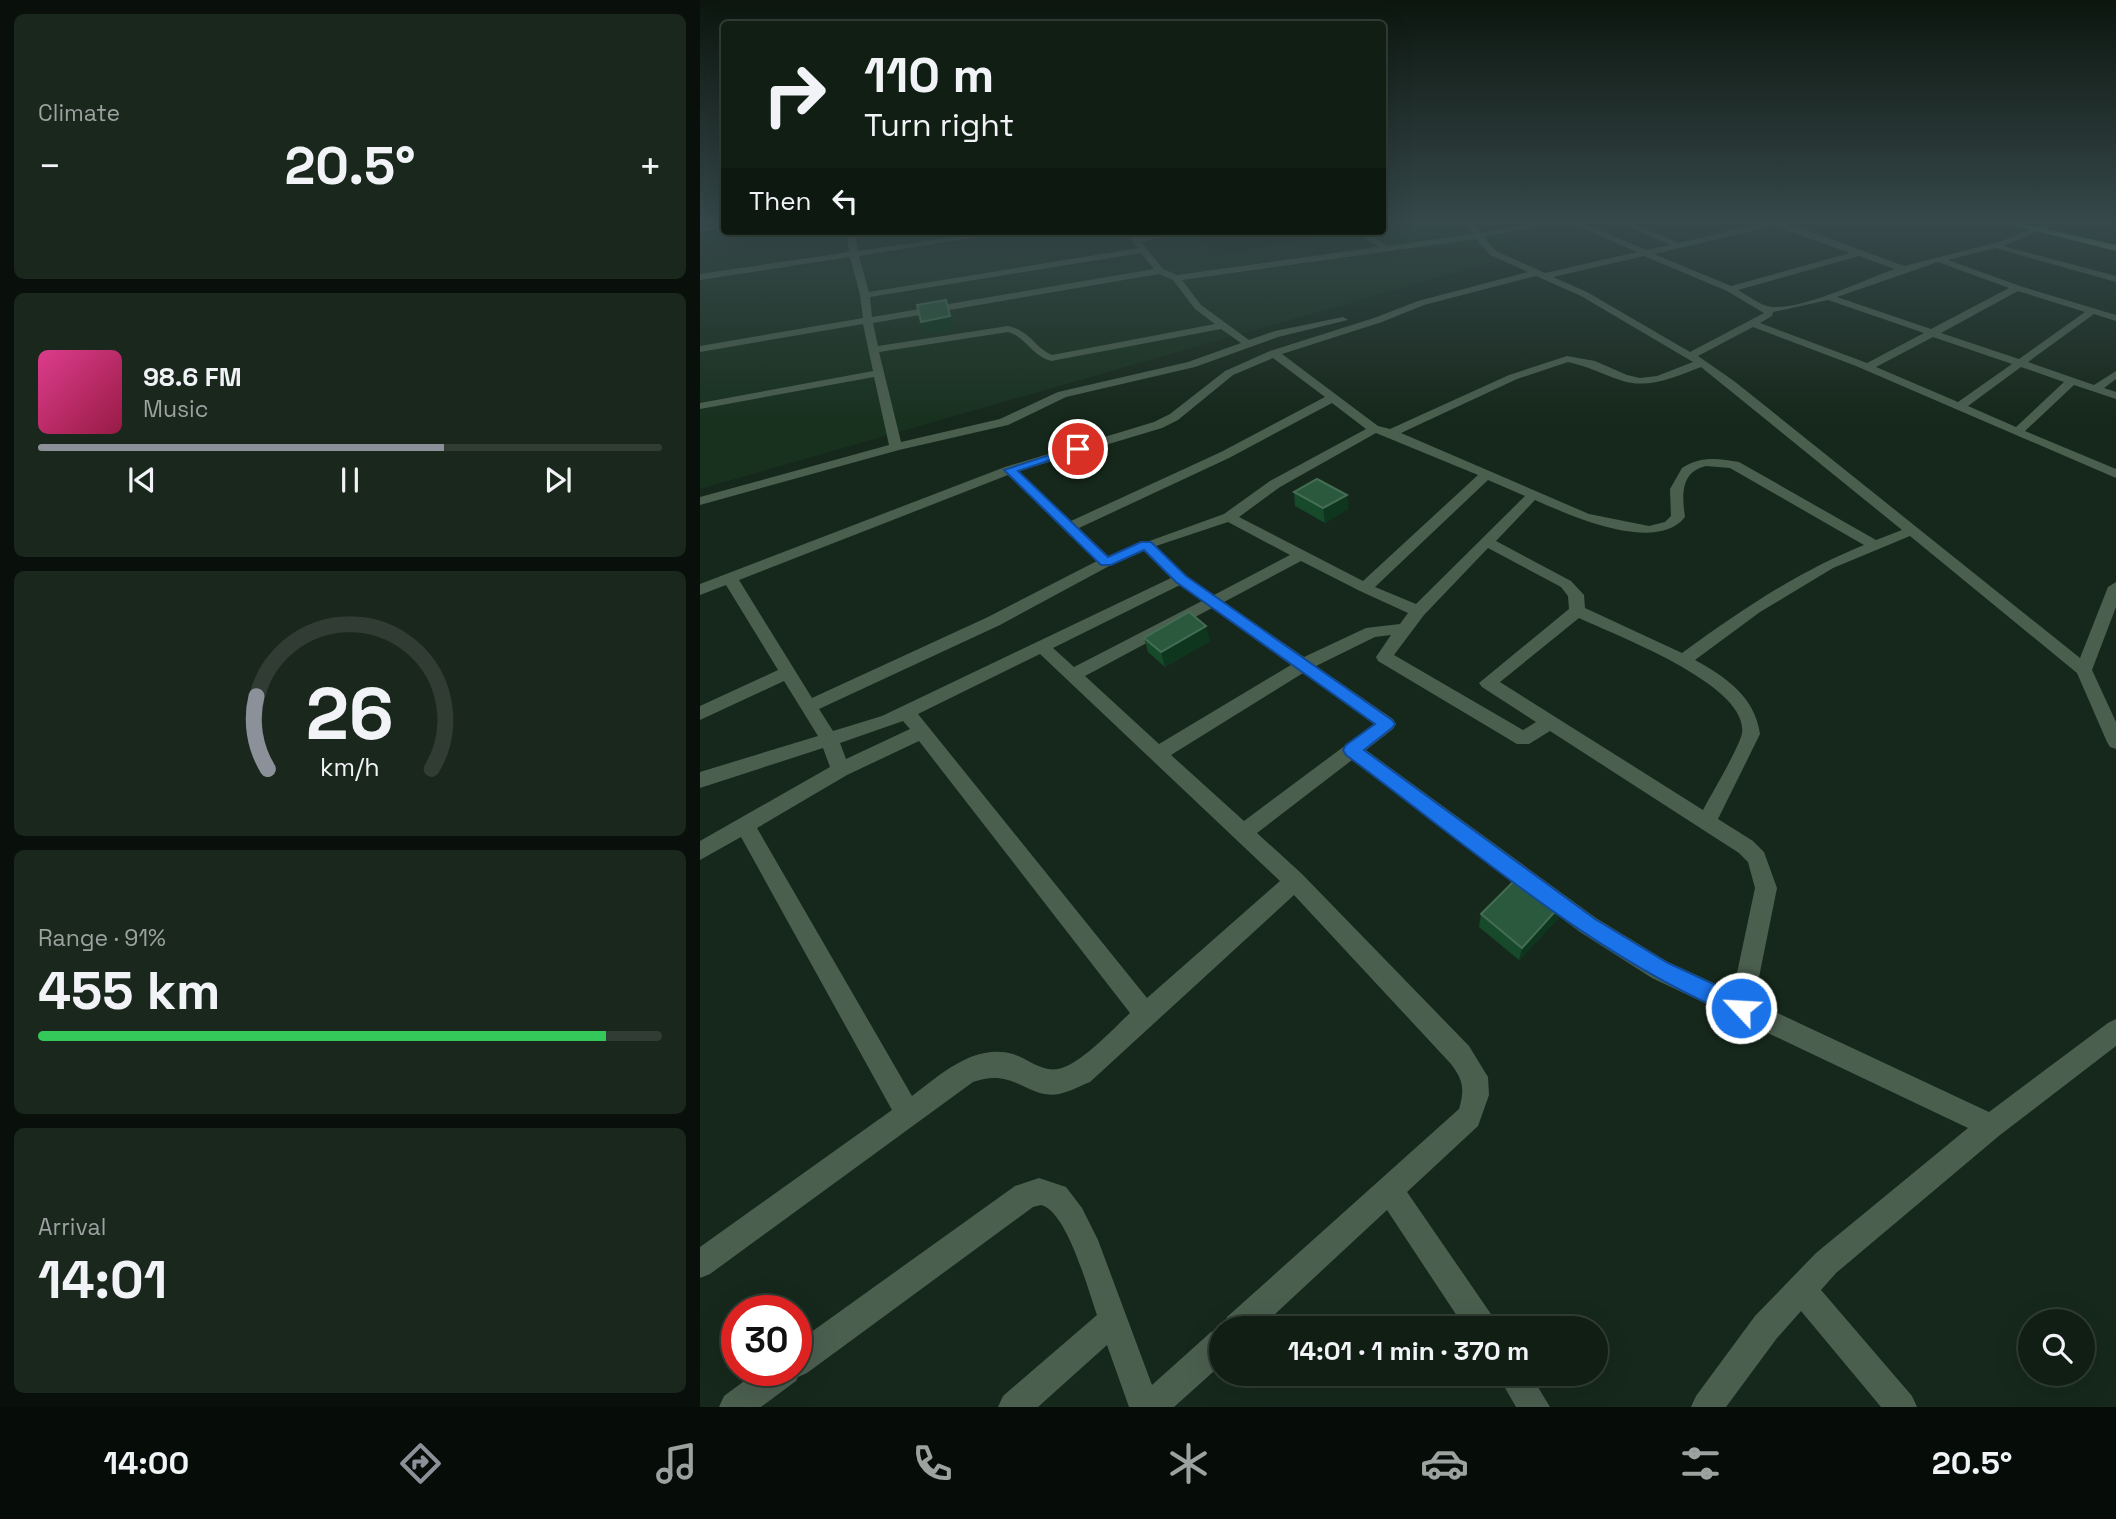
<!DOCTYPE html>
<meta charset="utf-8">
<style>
:root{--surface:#101e14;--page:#19271d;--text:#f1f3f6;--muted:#9ca2a0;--line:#303c34;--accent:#8c9099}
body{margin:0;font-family:"Space Grotesk",sans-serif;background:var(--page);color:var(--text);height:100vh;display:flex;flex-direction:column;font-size:26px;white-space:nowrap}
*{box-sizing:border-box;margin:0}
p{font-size:23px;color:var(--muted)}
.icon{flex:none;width:38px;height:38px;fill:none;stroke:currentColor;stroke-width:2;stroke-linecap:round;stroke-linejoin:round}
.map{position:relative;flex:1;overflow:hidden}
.sheet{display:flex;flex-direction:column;gap:14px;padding:14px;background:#09100b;width:700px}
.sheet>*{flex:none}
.hud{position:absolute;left:21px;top:21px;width:665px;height:214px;border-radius:7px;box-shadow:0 7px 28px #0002,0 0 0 2px var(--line);background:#101e14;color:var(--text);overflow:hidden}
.controls{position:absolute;left:1318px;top:1309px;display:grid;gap:14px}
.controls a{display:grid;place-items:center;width:77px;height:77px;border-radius:50%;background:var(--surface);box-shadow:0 7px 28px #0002,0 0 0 2px var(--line);font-size:35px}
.speed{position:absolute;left:21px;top:1295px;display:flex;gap:14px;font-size:35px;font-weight:700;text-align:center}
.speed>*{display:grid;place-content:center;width:91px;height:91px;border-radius:50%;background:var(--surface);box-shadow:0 7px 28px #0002,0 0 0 2px var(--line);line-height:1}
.speed .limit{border:10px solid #d22;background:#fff;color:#111}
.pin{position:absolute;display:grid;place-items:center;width:60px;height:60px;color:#fff;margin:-30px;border:4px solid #fff;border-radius:50%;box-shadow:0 2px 7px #0007}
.me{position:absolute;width:77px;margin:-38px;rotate:295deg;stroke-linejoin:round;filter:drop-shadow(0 0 5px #0008)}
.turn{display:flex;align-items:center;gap:24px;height:147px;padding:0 28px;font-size:32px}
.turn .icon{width:91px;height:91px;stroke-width:2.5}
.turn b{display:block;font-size:49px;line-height:60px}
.then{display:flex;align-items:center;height:66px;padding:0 28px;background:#0003;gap:14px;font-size:26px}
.big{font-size:52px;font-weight:600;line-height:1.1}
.sheet .widget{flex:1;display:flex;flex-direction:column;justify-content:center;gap:10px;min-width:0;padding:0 24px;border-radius:10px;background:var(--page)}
.sheet .dial{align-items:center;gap:0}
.dial svg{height:182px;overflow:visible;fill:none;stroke:var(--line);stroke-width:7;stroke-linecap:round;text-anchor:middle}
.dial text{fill:var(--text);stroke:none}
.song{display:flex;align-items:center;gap:21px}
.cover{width:84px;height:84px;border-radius:10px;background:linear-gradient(135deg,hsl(330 70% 55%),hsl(340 70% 35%))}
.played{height:7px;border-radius:4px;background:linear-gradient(90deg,var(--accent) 65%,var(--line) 65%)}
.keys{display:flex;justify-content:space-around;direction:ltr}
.heat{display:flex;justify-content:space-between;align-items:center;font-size:38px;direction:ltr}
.charge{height:10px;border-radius:5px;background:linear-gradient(90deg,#34c759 91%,var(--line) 0)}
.trip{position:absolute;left:509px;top:1316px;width:399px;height:70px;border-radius:35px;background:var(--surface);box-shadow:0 7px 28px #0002,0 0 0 2px var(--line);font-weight:600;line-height:70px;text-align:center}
.menu{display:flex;height:112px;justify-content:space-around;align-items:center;background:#060c08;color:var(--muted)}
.menu .icon{width:49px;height:49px}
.menu .active{color:var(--accent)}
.menu b{font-size:32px;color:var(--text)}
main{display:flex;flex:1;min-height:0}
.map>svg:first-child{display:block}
.built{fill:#18311f}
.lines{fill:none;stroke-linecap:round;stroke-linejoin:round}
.minor{fill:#4b5f4f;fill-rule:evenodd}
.primary{fill:#709a7b;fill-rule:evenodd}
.wall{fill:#17492b}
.shaded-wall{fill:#0e351d}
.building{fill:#2b593d;stroke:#456d54;stroke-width:2}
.route{fill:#1a73e8;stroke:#114b97;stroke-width:2}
</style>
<main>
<section class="sheet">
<div class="widget"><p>Climate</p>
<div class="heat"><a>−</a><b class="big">20.5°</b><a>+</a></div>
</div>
<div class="widget">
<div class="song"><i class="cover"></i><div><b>98.6 FM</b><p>Music</p></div></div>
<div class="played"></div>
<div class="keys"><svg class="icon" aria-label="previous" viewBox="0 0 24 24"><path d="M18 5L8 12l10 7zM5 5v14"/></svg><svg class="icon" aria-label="pause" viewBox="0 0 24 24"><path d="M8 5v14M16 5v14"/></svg><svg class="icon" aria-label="next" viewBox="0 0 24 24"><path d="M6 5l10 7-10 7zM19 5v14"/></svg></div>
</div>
<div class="widget dial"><svg viewBox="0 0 100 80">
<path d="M14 69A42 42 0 1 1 86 69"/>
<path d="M14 69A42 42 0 0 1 9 37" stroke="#8c9099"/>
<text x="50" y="56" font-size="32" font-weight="700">26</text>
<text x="50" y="72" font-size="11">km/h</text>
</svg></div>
<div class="widget"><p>Range · 91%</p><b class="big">455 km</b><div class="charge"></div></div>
<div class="widget"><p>Arrival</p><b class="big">14:01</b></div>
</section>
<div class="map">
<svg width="1416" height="1407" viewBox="0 0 1416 1407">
<rect width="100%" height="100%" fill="#16281b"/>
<polygon class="built" points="0,222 24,222 24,231 495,231 516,256 651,231 682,231 683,225 698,222 783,222 827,252 0,489"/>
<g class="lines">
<g class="minor">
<path d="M 766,222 L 774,222 L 781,233 L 838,222 L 856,222 L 784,237 L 796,251 L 845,273 L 937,252 L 868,222 L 880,222 L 946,250 L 970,245 L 918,222 L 930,222 L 979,243 L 1067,222 L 1085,222 L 1204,266 L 1299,242 L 1350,222 L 1361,222 L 1303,246 L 1416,276 L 1416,282 L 1295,248 L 1248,260 L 1320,286 L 1416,315 L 1416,321 L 1394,314 L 1328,362 L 1394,385 L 1416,371 L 1416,379 L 1404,388 L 1416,392 L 1416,399 L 1374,385 L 1325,431 L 1416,469 L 1416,478 L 1156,366 L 1053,327 L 998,356 L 1034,381 L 1380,658 L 1408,587 L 1416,582 L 1416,607 L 1392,670 L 1416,722 L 1416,749 L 1410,747 L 1407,742 L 1377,673 L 1210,536 L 1133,568 L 1060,612 L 995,660 C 1026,677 1055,697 1060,734 L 1018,819 L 1053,841 L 1064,852 L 1077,888 L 1054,1002 L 1289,1112 L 1408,1023 L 1416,1019 L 1416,1046 L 1300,1135 L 1136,1273 L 1121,1290 L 1212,1396 L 1217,1407 L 1181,1407 L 1101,1311 L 1077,1338 L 1026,1407 L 991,1407 L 996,1396 L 1055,1316 L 1116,1253 L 1268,1128 L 952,978 L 880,932 L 652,760 L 557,833 L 602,874 L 769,1046 L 788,1077 L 789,1095 L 778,1126 L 707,1192 L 793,1317 L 797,1328 L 765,1328 L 687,1210 L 560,1328 L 523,1328 L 527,1317 L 759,1109 C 765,1089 763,1080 751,1064 L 594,895 L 390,1082 C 380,1086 369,1092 359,1094 C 328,1100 315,1067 273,1082 L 10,1274 L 0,1278 L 0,1247 L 192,1110 L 41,837 L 0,860 L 0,841 L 130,767 L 123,748 L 0,788 L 0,772 L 118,736 L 84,681 L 0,720 L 0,706 L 78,670 L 26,585 L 0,595 L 0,584 L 305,467 L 454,422 L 470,414 L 525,371 L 570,351 L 674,318 L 718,301 L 828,272 L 790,255 L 776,239 L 482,280 L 501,305 L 549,340 L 575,331 L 643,317 L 648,320 L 578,337 L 495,367 L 366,397 L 308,425 L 199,450 L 0,505 L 0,497 L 189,445 L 174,377 L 0,409 L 0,403 L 173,371 L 163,324 L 0,352 L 0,346 L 163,318 L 160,295 L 150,257 L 0,280 L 0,274 L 149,252 L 147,231 L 155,231 L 158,251 L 294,231 L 315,231 L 159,256 L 169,292 L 438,248 L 424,231 L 432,231 L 437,237 L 491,231 L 441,242 L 463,269 L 477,275 L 678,247 L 655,231 L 665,231 L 687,246 L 774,234 ZM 1074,226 L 1150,253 L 1031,286 L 954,254 ZM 441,253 L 454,269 L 172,317 L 170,297 ZM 944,256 L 1027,291 L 1064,313 L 990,352 L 887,292 L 853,277 ZM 1159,256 L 1195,269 C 1163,280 1105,309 1072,307 C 1061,306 1047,295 1038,290 ZM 1238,262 L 1309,288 L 1231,329 L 1137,297 ZM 459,274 L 473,280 L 495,309 L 515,324 L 352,355 C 333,346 331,331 308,326 L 178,346 L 173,323 ZM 836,276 L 881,296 L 993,362 L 957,376 L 940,378 L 927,375 L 895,361 L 867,356 L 809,375 L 690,429 L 678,426 L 582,354 L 682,322 L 724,305 ZM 1318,291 L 1385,312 L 1319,359 L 1241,333 ZM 1128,300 L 1224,333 L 1167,363 L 1060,323 L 1072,316 L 1073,312 ZM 521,329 L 541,343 L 488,362 L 358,392 L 300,419 L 201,442 L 179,352 L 308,332 C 326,337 332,356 351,361 ZM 1233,337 L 1312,364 L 1258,402 L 1176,367 ZM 573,358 L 625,397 L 521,452 L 371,521 L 319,471 L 462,428 L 478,420 L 533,375 ZM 868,362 C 887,366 902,374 920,380 C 948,390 975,377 1001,367 L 1202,530 L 1176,540 L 1039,462 C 1018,458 1000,456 982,468 L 970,489 L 971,516 L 965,522 L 949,526 L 889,514 L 701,433 L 817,379 ZM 1321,367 L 1364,382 L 1316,427 L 1268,406 ZM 632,403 L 666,429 L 570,481 L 524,514 L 408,556 L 379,528 L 529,458 ZM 676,433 L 778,475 L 663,581 L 539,517 L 580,487 ZM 1006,466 L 1030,468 L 1164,545 C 1097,572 1040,611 982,653 L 885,608 L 884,595 L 871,581 L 796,541 L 835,500 C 871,516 956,554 985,517 C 982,496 980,472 1006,466 ZM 308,475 L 397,561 L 288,617 L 112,698 L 39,580 ZM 788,480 L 825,496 L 716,604 L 675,587 ZM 528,522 L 590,555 L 514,595 L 486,576 L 456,546 ZM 788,548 L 861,587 L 868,596 L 869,609 L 779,683 L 782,687 L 836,722 L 823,730 L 694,655 L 724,615 ZM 444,551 L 471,578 L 182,716 L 133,731 L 119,709 L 300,625 L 411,565 ZM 601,561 L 660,591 L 708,613 L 700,624 L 666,628 L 604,657 L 524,602 ZM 480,585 L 502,601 L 374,667 L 353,648 ZM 512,608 L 591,665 L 459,744 L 385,676 ZM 879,618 C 915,635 1049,685 1042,733 C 1040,746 1011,795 1003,810 L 800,682 ZM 691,635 L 676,657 L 678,661 L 817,744 L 829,744 L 850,731 L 1039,853 L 1048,862 L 1055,888 L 1033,992 L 968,962 L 896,918 L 666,750 L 693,729 L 696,724 L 693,719 L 616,666 L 675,637 ZM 340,654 L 580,881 L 447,998 L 218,714 ZM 603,673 L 674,724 L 544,821 L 471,755 ZM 203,721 L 210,729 L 146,759 L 140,743 ZM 219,741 L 430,1013 C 413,1029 380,1065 358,1069 C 341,1072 328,1059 313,1054 C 274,1043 240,1075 212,1096 L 57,828 L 147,775 Z"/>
<polygon points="24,224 24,228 0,232 0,228"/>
<path d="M 339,1178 L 366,1187 L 382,1208 L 398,1240 L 452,1385 L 511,1332 L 522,1328 L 523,1328 L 522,1364 L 474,1407 L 429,1407 L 407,1345 L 338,1407 L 298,1407 L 303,1396 L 397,1315 C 388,1290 367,1211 341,1205 L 333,1207 L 107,1373 L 98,1377 L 96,1381 L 61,1407 L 19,1407 L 24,1396 L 59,1370 L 96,1370 L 96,1343 L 315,1186 Z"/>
<polygon points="797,1374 830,1374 850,1407 816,1407"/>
</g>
<polygon class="primary" points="1299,222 1315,222 1416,245 1416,251"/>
</g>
<g class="wall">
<polygon points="594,492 647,495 648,509 625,523 595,506"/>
<polygon points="444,638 510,641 465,667 448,652"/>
<polygon points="781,914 858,919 819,960 779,927"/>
</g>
<g class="shaded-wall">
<polygon points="246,300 255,329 226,334 221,322"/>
<polygon points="647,495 648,509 625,523 623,508"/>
<polygon points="506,626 510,641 465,667 461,652"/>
<polygon points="861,905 858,919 819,960 822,948"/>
</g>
<g class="building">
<polygon points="246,300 250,316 221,322 217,305"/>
<polygon points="617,479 647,495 623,508 594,492"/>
<polygon points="489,612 506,626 461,652 444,638"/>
<polygon points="820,875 861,905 822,948 781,914"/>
</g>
<linearGradient id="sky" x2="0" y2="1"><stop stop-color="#0c160f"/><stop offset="0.53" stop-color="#36484a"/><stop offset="1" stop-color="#36484a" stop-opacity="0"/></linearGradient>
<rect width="1416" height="419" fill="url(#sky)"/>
<path class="route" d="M 374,447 L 384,449 L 318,471 L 408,557 L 441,542 L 451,542 L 486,576 L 692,720 L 695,724 L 692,728 L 664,750 L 895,919 L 968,963 L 1048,1000 L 1051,1008 L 1048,1015 L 1041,1018 C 897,960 770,847 646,755 L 643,750 L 646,745 L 675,724 L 476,582 L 444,550 L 411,565 L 401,565 L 304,470 Z"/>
</svg>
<div class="controls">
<a><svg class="icon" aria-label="search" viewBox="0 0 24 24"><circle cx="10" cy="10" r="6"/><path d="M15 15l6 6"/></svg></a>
</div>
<div class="speed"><div class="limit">30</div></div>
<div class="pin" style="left:378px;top:449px;background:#d93025"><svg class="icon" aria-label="arrive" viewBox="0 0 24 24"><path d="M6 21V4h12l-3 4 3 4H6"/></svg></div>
<svg class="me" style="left:1041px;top:1008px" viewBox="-20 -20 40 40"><circle r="17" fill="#1a73e8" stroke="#fff" stroke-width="3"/><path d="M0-11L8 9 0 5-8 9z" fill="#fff"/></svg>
<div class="trip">14:01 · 1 min · 370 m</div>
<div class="hud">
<div class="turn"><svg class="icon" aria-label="right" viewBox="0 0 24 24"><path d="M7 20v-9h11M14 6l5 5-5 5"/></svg><div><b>110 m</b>Turn right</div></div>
<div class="then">Then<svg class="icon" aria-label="left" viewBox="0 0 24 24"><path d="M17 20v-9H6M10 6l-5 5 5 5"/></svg></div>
</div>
</div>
</main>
<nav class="menu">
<b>14:00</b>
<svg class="icon active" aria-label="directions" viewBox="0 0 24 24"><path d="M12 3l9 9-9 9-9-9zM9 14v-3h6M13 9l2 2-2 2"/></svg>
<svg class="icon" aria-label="music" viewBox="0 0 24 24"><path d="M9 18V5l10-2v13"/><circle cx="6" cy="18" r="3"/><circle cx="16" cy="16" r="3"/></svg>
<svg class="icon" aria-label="phone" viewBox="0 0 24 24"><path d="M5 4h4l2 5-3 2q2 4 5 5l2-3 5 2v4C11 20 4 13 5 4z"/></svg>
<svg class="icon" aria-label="climate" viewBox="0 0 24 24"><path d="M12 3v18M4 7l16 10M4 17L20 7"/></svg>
<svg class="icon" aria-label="car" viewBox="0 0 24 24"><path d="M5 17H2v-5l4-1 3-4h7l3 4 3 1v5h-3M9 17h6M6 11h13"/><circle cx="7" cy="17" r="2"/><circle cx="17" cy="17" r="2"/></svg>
<svg class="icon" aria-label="filters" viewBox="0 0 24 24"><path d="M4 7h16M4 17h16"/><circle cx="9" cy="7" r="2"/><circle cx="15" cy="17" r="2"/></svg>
<b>20.5°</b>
</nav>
